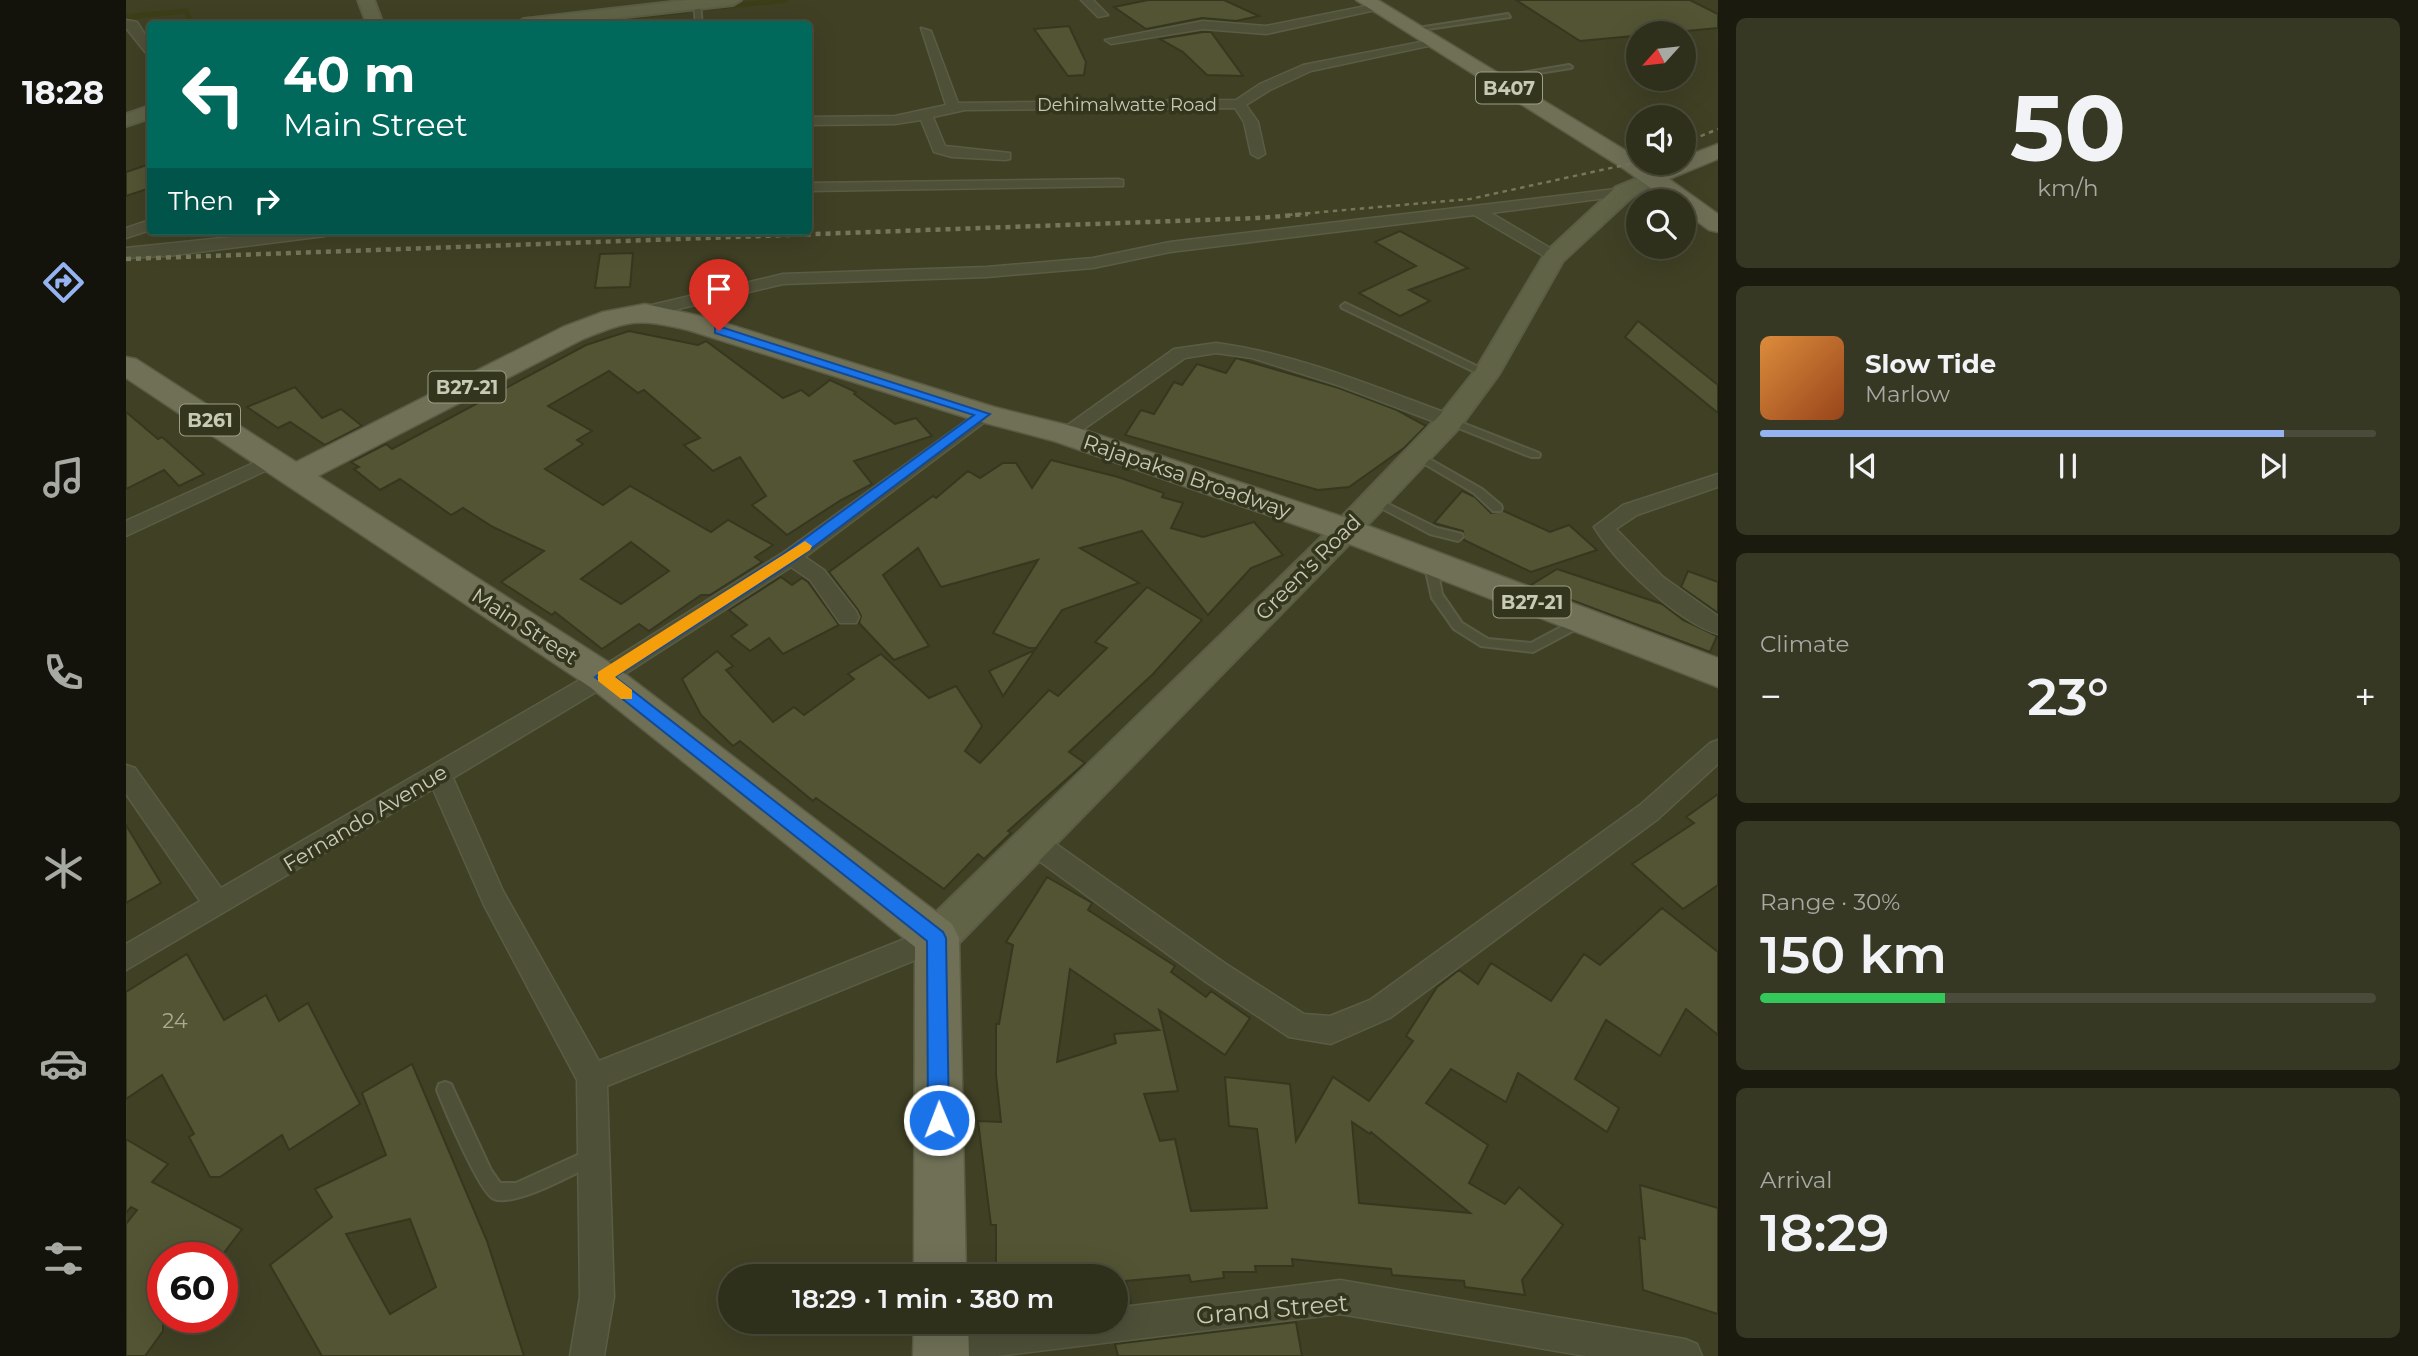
<!DOCTYPE html>
<meta charset="utf-8">
<style>
:root{--surface:#2f301b;--page:#373824;--text:#f1f3f6;--muted:#a7a9a3;--line:#4a4b3a;--accent:#95b2f1}
body{margin:0;font-family:Montserrat,sans-serif;background:var(--page);color:var(--text);height:100vh;display:flex;flex-direction:column;font-size:26px;white-space:nowrap}
*{box-sizing:border-box;margin:0}
p{font-size:23px;color:var(--muted)}
.icon{flex:none;width:38px;height:38px;fill:none;stroke:currentColor;stroke-width:2;stroke-linecap:round;stroke-linejoin:round}
.map{position:relative;flex:1;overflow:hidden}
.panel{display:flex;flex-direction:column;gap:18px;padding:18px;background:#1a1a0f;width:700px}
.panel>*{flex:none}
.guide{position:absolute;left:21px;top:21px;width:665px;height:214px;border-radius:7px;box-shadow:0 7px 28px #0002,0 0 0 2px var(--line);background:#00695c;color:#fff;overflow:hidden}
.needle{width:46px;rotate:243deg}
.fabs{position:absolute;left:1500px;top:21px;display:grid;gap:14px}
.fabs a{display:grid;place-items:center;width:70px;height:70px;border-radius:50%;background:var(--surface);box-shadow:0 7px 28px #0002,0 0 0 2px var(--line);font-size:35px}
.speed{position:absolute;left:21px;top:1242px;display:flex;gap:14px;font-size:35px;font-weight:700;text-align:center}
.speed>*{display:grid;place-content:center;width:91px;height:91px;border-radius:50%;background:var(--surface);box-shadow:0 7px 28px #0002,0 0 0 2px var(--line);line-height:1}
.speed .limit{border:10px solid #d22;background:#fff;color:#111}
.pin{position:absolute;display:grid;place-items:center;width:60px;height:60px;color:#fff;margin:-72px -30px;border-radius:50% 50% 50% 0;rotate:-45deg;box-shadow:0 0 7px #0007}
.pin .icon{rotate:45deg}
.me{position:absolute;width:77px;margin:-38px;rotate:359deg;stroke-linejoin:round;filter:drop-shadow(0 0 5px #0008)}
.turn{display:flex;align-items:center;gap:24px;height:147px;padding:0 21px;font-size:32px}
.turn .icon{width:91px;height:91px;stroke-width:2.5}
.turn b{display:block;font-size:49px;line-height:60px}
.then{display:flex;align-items:center;height:66px;padding:0 21px;background:#0003;gap:14px;font-size:26px}
.big{font-size:52px;font-weight:600;line-height:1.1}
.panel .tile{flex:1;display:flex;flex-direction:column;justify-content:center;gap:10px;min-width:0;padding:0 24px;border-radius:10px;background:var(--page)}
.panel .dial{align-items:center;gap:0}
.dial b{font-size:91px;line-height:1}
.song{display:flex;align-items:center;gap:21px}
.cover{width:84px;height:84px;border-radius:10px;background:linear-gradient(135deg,hsl(30 70% 55%),hsl(20 70% 35%))}
.played{height:7px;border-radius:4px;background:linear-gradient(90deg,var(--accent) 85%,var(--line) 85%)}
.keys{display:flex;justify-content:space-around;direction:ltr}
.heat{display:flex;justify-content:space-between;align-items:center;font-size:38px;direction:ltr}
.charge{height:10px;border-radius:5px;background:linear-gradient(90deg,#34c759 30%,var(--line) 0)}
.trip{position:absolute;left:592px;top:1264px;width:410px;height:70px;border-radius:35px;background:var(--surface);box-shadow:0 7px 28px #0002,0 0 0 2px var(--line);font-weight:600;line-height:70px;text-align:center}
main{display:flex;flex:1;min-height:0}
.menu{display:flex;flex-direction:column;width:126px;justify-content:space-around;align-items:center;background:#13130b;color:var(--muted)}
.menu .icon{width:49px;height:49px}
.menu .active{color:var(--accent)}
.menu b{font-size:32px;color:var(--text)}
.map>svg:first-child{display:block}
.lines{fill:none;stroke-linecap:round;stroke-linejoin:round}
.stream{stroke:#3c3e17;stroke-width:5}
.building{fill:#535433;stroke:#36371f;stroke-width:2;fill-rule:evenodd}
.lane-casing{stroke:#5b5c45;stroke-width:4}
.street-casing{stroke:#5b5c45;stroke-width:3}
.secondary-casing{stroke:#5b5c45;stroke-width:4}
.primary-casing{stroke:#5b5c45;stroke-width:3}
.lane{fill:#4e5038;fill-rule:evenodd}
.street{fill:#4e5038;fill-rule:evenodd}
.secondary{fill:#606346;fill-rule:evenodd}
.primary{fill:#6f7056;fill-rule:evenodd}
.rail-far1{stroke:#75775a;stroke-width:2.5;stroke-dasharray:4.5 4.5;stroke-linecap:butt}
.rail{stroke:#75775a;stroke-width:4.5;stroke-dasharray:5 5;stroke-linecap:butt}
.route{fill:#1a73e8;stroke:#114b97;stroke-width:2}
.slow{fill:#f59e0b}
.labels{text-anchor:middle;dominant-baseline:central;stroke-width:7;stroke-linejoin:round;paint-order:stroke}
.far-street-label{font-size:18px;fill:#c9cab5;stroke:#34351d}
.shield{fill:#34351d;stroke:#9c9d87;stroke-width:2}
.shield-label{font-size:19px;font-weight:bold;fill:#c9cab5}
.street-label{font-size:21px;fill:#c9cab5;stroke:#34351d}
.near-number-label{font-size:21px;fill:#aaab93}
.near-street-label{font-size:24px;fill:#c9cab5;stroke:#34351d}
</style>
<main>
<nav class="menu">
<b>18:28</b>
<svg class="icon active" aria-label="directions" viewBox="0 0 24 24"><path d="M12 3l9 9-9 9-9-9zM9 14v-3h6M13 9l2 2-2 2"/></svg>
<svg class="icon" aria-label="music" viewBox="0 0 24 24"><path d="M9 18V5l10-2v13"/><circle cx="6" cy="18" r="3"/><circle cx="16" cy="16" r="3"/></svg>
<svg class="icon" aria-label="phone" viewBox="0 0 24 24"><path d="M5 4h4l2 5-3 2q2 4 5 5l2-3 5 2v4C11 20 4 13 5 4z"/></svg>
<svg class="icon" aria-label="climate" viewBox="0 0 24 24"><path d="M12 3v18M4 7l16 10M4 17L20 7"/></svg>
<svg class="icon" aria-label="car" viewBox="0 0 24 24"><path d="M5 17H2v-5l4-1 3-4h7l3 4 3 1v5h-3M9 17h6M6 11h13"/><circle cx="7" cy="17" r="2"/><circle cx="17" cy="17" r="2"/></svg>
<svg class="icon" aria-label="filters" viewBox="0 0 24 24"><path d="M4 7h16M4 17h16"/><circle cx="9" cy="7" r="2"/><circle cx="15" cy="17" r="2"/></svg>
</nav>
<div class="map">
<svg width="1592" height="1356" viewBox="0 0 1592 1356">
<rect width="100%" height="100%" fill="#3f4024"/>
<g class="lines">
<g class="stream">
<polyline points="583,8 660,0"/>
<polyline points="0,17 60,11 66,24"/>
<polyline points="441,24 560,11"/>
</g>
</g>
<g class="building">
<polygon points="1022,0 1098,0 1133,16 1110,21 1076,18 1020,29 988,7"/>
<polygon points="1390,0 1564,0 1592,14 1592,28 1454,41"/>
<polygon points="943,26 960,62 958,75 942,76 908,29"/>
<polygon points="1077,32 1085,32 1117,76 1081,75 1057,52 1034,39"/>
<polygon points="24,164 24,188 0,196 0,172"/>
<polygon points="1274,231 1342,268 1283,290 1304,301 1274,316 1233,293 1290,266 1249,242"/>
<polygon points="507,253 504,287 469,288 474,254"/>
<polygon points="1512,321 1592,385 1592,413 1499,337"/>
<path d="M 503,331 L 572,345 L 580,341 L 657,398 L 675,390 L 683,396 L 704,380 L 730,392 L 728,394 L 769,424 L 790,418 L 806,436 L 728,461 L 746,484 L 715,500 L 661,535 L 626,505 L 640,496 L 614,457 L 587,471 L 558,445 L 574,438 L 518,390 L 512,393 L 483,371 L 422,406 L 466,431 L 451,440 L 457,444 L 419,469 L 477,505 L 504,486 L 585,532 L 602,520 L 647,545 L 629,557 L 636,562 L 584,595 L 575,595 L 523,631 L 513,624 L 476,649 L 429,612 L 426,615 L 375,582 L 418,551 L 367,527 L 337,508 L 325,515 L 274,479 L 254,490 L 228,469 L 233,467 L 225,462 L 260,444 L 266,449 L 460,345 ZM 505,542 L 543,571 L 495,604 L 455,579 Z"/>
<polygon points="1110,358 1213,388 1271,410 1300,426 1278,448 1223,487 1192,490 999,435 1015,410 1028,414 1048,382 1056,385 1071,364 1100,373"/>
<polygon points="169,387 196,418 215,409 236,426 199,445 164,422 152,428 121,407"/>
<polygon points="0,412 32,439 36,437 78,474 53,486 38,470 0,489"/>
<polygon points="925,460 992,477 1038,493 1036,497 1057,503 1045,528 1077,537 1128,522 1157,555 1125,568 1082,615 1016,531 954,548 1013,583 936,610 910,648 903,648 867,633 912,560 815,587 792,548 757,575 803,646 768,660 733,623 735,616 732,610 703,572 807,496 810,498 842,471 854,478 877,463 890,463 906,488"/>
<polygon points="1336,491 1349,497 1365,513 1378,511 1424,532 1443,525 1471,550 1405,572 1338,540 1337,531 1308,523"/>
<polygon points="1431,569 1536,604 1557,620 1591,636 1584,652 1405,585"/>
<polygon points="1562,571 1592,582 1592,613 1555,587"/>
<polygon points="655,577 666,585 676,578 682,582 713,625 657,654 643,638 624,651 605,636 621,625 603,610"/>
<polygon points="1021,587 1076,620 1027,674 943,752 959,763 882,831 885,833 858,859 852,854 818,889 690,798 687,801 614,741 607,746 575,715 556,679 591,651 607,666 600,670 647,722 668,707 678,715 728,679 722,674 755,654 803,698 830,686 856,726 839,751 854,763 923,690 932,696 981,648 969,642"/>
<polygon points="909,650 877,696 863,671"/>
<polygon points="1592,794 1592,885 1557,909 1506,864 1568,823 1560,817"/>
<polygon points="0,825 35,883 0,903"/>
<path d="M 921,877 L 966,903 L 962,910 L 1049,966 L 1045,972 L 1080,997 L 1085,991 L 1124,1018 L 1099,1055 L 1033,1010 L 1052,1091 L 1018,1094 L 1034,1141 L 1049,1139 L 1065,1211 L 1141,1208 L 1131,1129 L 1103,1126 L 1099,1077 L 1164,1084 L 1170,1141 L 1207,1077 L 1243,1101 L 1287,1041 L 1280,1036 L 1311,987 L 1333,970 L 1352,984 L 1365,963 L 1425,1001 L 1458,954 L 1474,965 L 1536,908 L 1592,952 L 1592,1035 L 1560,1009 L 1534,1056 L 1480,1020 L 1449,1079 L 1493,1108 L 1481,1132 L 1392,1073 L 1380,1102 L 1325,1069 L 1300,1103 L 1362,1145 L 1343,1183 L 1379,1204 L 1393,1187 L 1437,1225 L 1396,1280 L 1399,1295 L 1339,1287 L 1338,1281 L 1266,1275 L 1265,1269 L 1166,1259 L 1167,1266 L 1129,1266 L 1130,1272 L 1097,1272 L 1098,1278 L 1065,1282 L 1063,1275 L 1000,1281 L 1005,1303 L 989,1305 L 989,1276 L 870,1276 L 870,1225 L 865,1225 L 852,1121 L 875,1122 L 870,1075 L 870,1024 L 873,1024 L 887,945 L 880,942 ZM 944,969 L 1033,1030 L 988,1034 L 990,1043 L 931,1062 ZM 1226,1122 L 1244,1134 L 1245,1132 L 1344,1213 L 1233,1203 Z"/>
<polygon points="61,954 98,1020 140,995 153,1021 182,1003 234,1104 163,1150 156,1135 94,1177 84,1177 63,1137 68,1134 36,1075 0,1099 0,992"/>
<path d="M 286,1064 L 361,1241 L 398,1356 L 196,1356 L 144,1265 L 206,1217 L 189,1189 L 260,1155 L 236,1093 ZM 284,1219 L 310,1287 L 264,1314 L 220,1234 Z"/>
<polygon points="0,1139 42,1164 26,1182 116,1229 94,1258 37,1258 37,1331 19,1356 0,1356 0,1224 11,1210 5,1207 0,1213"/>
<polygon points="1514,1185 1592,1208 1592,1314 1517,1290 1513,1237 1519,1239"/>
<polygon points="1170,1322 1176,1356 992,1356 989,1344"/>
</g>
<g class="lines">
<g class="lane-casing">
<g id="lane">
<polygon points="571,2 574,4 576,24 570,24 568,4"/>
<polygon points="1382,14 1384,17 1288,31 1285,29"/>
<polygon points="1443,65 1446,67 1445,68 1368,80 1365,78"/>
<polygon points="1219,303 1363,372 1365,374 1363,376 1357,376 1216,308 1215,306"/>
<polygon points="1324,418 1413,453 1414,455 1413,457 1405,457 1320,423 1319,421"/>
<polygon points="1291,452 1356,489 1375,505 1376,508 1375,511 1367,511 1348,493 1287,457 1287,453"/>
<polygon points="1248,497 1311,528 1336,534 1337,537 1332,541 1304,534 1244,502 1243,500 1244,498"/>
<polygon points="1304,558 1310,562 1316,594 1336,623 1362,639 1405,643 1452,618 1456,617 1462,621 1460,624 1407,652 1355,646 1328,629 1306,598 1298,562"/>
<path d="M 319,1082 L 325,1084 L 365,1170 L 374,1183 L 390,1183 L 467,1148 L 473,1150 L 475,1156 L 473,1162 C 449,1173 391,1207 368,1199 C 354,1194 318,1108 311,1090 L 313,1084 Z"/>
</g>
</g>
<g class="street-casing">
<g id="street">
<polygon points="955,0 967,0 982,15 972,17"/>
<polygon points="1250,4 1254,5 1254,9 1140,34 1077,29 985,44 979,40 1077,21 1140,26"/>
<polygon points="0,20 11,22 24,42 24,54 20,53 0,28"/>
<polygon points="795,28 805,31 832,103 1110,100 1134,84 1177,65 1310,39 1316,43 1185,71 1144,90 1120,105 1132,122 1139,154 1132,158 1125,154 1118,122 1109,108 839,110 807,117 819,146 884,153 884,159 879,160 826,157 808,152 795,120 769,124 682,125 682,117 769,116 820,105"/>
<polygon points="992,179 997,180 997,186 682,191 682,183"/>
<polygon points="1498,188 1503,189 1503,195 1365,213 1434,254 1436,257 1428,262 1348,215 1044,252 967,268 861,277 657,284 519,317 511,312 513,308 657,274 861,267 967,258 1044,242"/>
<polygon points="24,220 24,230 0,238 0,228"/>
<polygon points="163,231 207,231 199,236 41,256 0,258 0,248"/>
<path d="M 1090,343 C 1173,354 1252,388 1331,417 L 1333,421 L 1324,427 L 1317,425 L 1214,386 L 1126,358 L 1090,353 L 1059,358 L 945,438 L 938,440 L 929,434 L 1048,349 Z"/>
<polygon points="858,408 864,410 867,414 864,418 679,557 698,570 730,611 733,617 730,623 714,623 684,580 665,567 485,683 327,778 377,891 473,1061 811,926 821,929 825,938 821,947 481,1086 488,1297 478,1356 444,1356 454,1297 451,1080 358,905 307,789 0,970 0,944 74,901 0,794 0,765 9,768 95,888 469,671 658,552"/>
<polygon points="145,455 152,457 155,461 152,465 0,536 0,521"/>
<path d="M 1592,474 L 1592,487 L 1511,515 L 1490,529 L 1537,577 L 1592,616 L 1592,634 C 1551,622 1490,563 1468,527 L 1497,505 Z"/>
<polygon points="1592,740 1592,764 1532,819 1264,1018 1205,1044 1163,1037 1080,982 898,850 894,842 898,834 907,831 916,834 1100,964 1178,1014 1204,1016 1244,1000 1514,805 1584,743"/>
<path d="M 1214,1280 L 1559,1339 L 1571,1344 L 1576,1356 L 1460,1356 L 1214,1314 L 871,1356 L 802,1356 L 798,1346 L 803,1334 C 852,1314 935,1321 989,1321 L 989,1308 Z"/>
</g>
</g>
<g class="secondary-casing">
<g id="secondary">
<polygon points="232,0 248,0 257,24 241,24"/>
<polygon points="563,0 615,0 607,5 438,24 389,24 398,19"/>
<polygon points="24,106 24,118 0,126 0,114"/>
<polygon points="1526,172 1533,174 1537,178 1506,197 1437,261 1373,374 1334,427 1230,537 825,951 811,956 797,951 791,938 797,925 1210,523 1314,415 1349,371 1420,252 1490,187"/>
</g>
</g>
<g class="primary-casing">
<g id="primary">
<polygon points="1230,0 1252,0 1512,158 1512,163 1519,163 1528,169 1543,163 1558,163 1558,157 1592,144 1592,159 1543,179 1592,214 1592,232 1583,230 1558,212 1558,201 1543,201 1498,169"/>
<path d="M 519,304 L 579,317 L 868,407 L 949,427 L 1232,522 L 1592,658 L 1592,687 L 1208,538 L 928,441 L 848,420 L 562,330 C 511,318 505,320 457,339 L 192,476 L 490,667 L 826,924 L 833,938 L 840,1276 L 788,1276 L 789,947 L 464,687 L 0,378 L 0,357 L 10,359 L 170,462 L 437,327 L 477,312 Z"/>
<polygon points="788,1321 842,1321 843,1356 787,1356"/>
</g>
</g>
<use href="#lane" class="lane"/>
<use href="#street" class="street"/>
<use href="#secondary" class="secondary"/>
<use href="#primary" class="primary"/>
<g class="rail-far1">
<polyline points="1558,143 1592,129"/>
<polyline points="1162,215 1344,199 1512,162"/>
</g>
<polyline class="rail" points="0,259 1132,218 1182,214"/>
</g>
<polygon class="route" points="589,328 598,328 864,414 670,560 489,677 817,932 820,938 823,1120 820,1127 813,1130 805,1127 802,1120 801,941 469,677 659,553 848,415 589,333"/>
<polygon class="slow" points="679,541 686,546 684,550 489,677 506,690 506,699 495,699 472,681 472,672"/>
<g class="labels">
<g class="far-street-label">
<text x="1001" y="105">Dehimalwatte Road</text>
</g>
<g class="shield">
<rect x="1350" y="72.5" width="66" height="31" rx="5"/>
<rect x="302.5" y="371.5" width="77" height="31" rx="5"/>
<rect x="54" y="404.5" width="60" height="31" rx="5"/>
<rect x="1367.5" y="586.5" width="77" height="31" rx="5"/>
</g>
<g class="shield-label">
<text x="1383" y="88">B407</text>
<text x="341" y="387">B27-21</text>
<text x="84" y="420">B261</text>
<text x="1406" y="602">B27-21</text>
</g>
<g class="street-label">
<text transform="translate(1061 476) rotate(19)">Rajapaksa Broadway</text>
<text transform="translate(1182 567) rotate(-45)">Green's Road</text>
<text transform="translate(399 626) rotate(33)">Main Street</text>
<text transform="translate(239 818) rotate(-31)">Fernando Avenue</text>
</g>
<g class="near-number-label">
<text x="49" y="1020">24</text>
</g>
<g class="near-street-label">
<text transform="translate(1146 1309) rotate(-5)">Grand Street</text>
</g>
</g>
</svg>
<div class="fabs">
<a><svg class="needle" viewBox="-14 -14 28 28"><path d="M0-13l5 13h-10z" fill="#e53935"/><path d="M0 13l5-13h-10z" fill="#a7a9a3"/></svg></a>
<a><svg class="icon" aria-label="sound" viewBox="0 0 24 24"><path d="M4 9h4l5-4v14l-5-4H4zM17 9q2 3 0 6"/></svg></a>
<a><svg class="icon" aria-label="search" viewBox="0 0 24 24"><circle cx="10" cy="10" r="6"/><path d="M15 15l6 6"/></svg></a>
</div>
<div class="speed"><div class="limit">60</div></div>
<div class="pin" style="left:593px;top:331px;background:#d93025"><svg class="icon" aria-label="arrive" viewBox="0 0 24 24"><path d="M6 21V4h12l-3 4 3 4H6"/></svg></div>
<svg class="me" style="left:813px;top:1120px" viewBox="-20 -20 40 40"><circle r="17" fill="#1a73e8" stroke="#fff" stroke-width="3"/><path d="M0-11L8 9 0 5-8 9z" fill="#fff"/></svg>
<div class="trip">18:29 · 1 min · 380 m</div>
<div class="guide">
<div class="turn"><svg class="icon" aria-label="left" viewBox="0 0 24 24"><path d="M17 20v-9H6M10 6l-5 5 5 5"/></svg><div><b>40 m</b>Main Street</div></div>
<div class="then">Then<svg class="icon" aria-label="right" viewBox="0 0 24 24"><path d="M7 20v-9h11M14 6l5 5-5 5"/></svg></div>
</div>
</div>
<section class="panel">
<div class="tile dial"><b>50</b><p>km/h</p></div>
<div class="tile">
<div class="song"><i class="cover"></i><div><b>Slow Tide</b><p>Marlow</p></div></div>
<div class="played"></div>
<div class="keys"><svg class="icon" aria-label="previous" viewBox="0 0 24 24"><path d="M18 5L8 12l10 7zM5 5v14"/></svg><svg class="icon" aria-label="pause" viewBox="0 0 24 24"><path d="M8 5v14M16 5v14"/></svg><svg class="icon" aria-label="next" viewBox="0 0 24 24"><path d="M6 5l10 7-10 7zM19 5v14"/></svg></div>
</div>
<div class="tile"><p>Climate</p>
<div class="heat"><a>−</a><b class="big">23°</b><a>+</a></div>
</div>
<div class="tile"><p>Range · 30%</p><b class="big">150 km</b><div class="charge"></div></div>
<div class="tile"><p>Arrival</p><b class="big">18:29</b></div>
</section>
</main>
